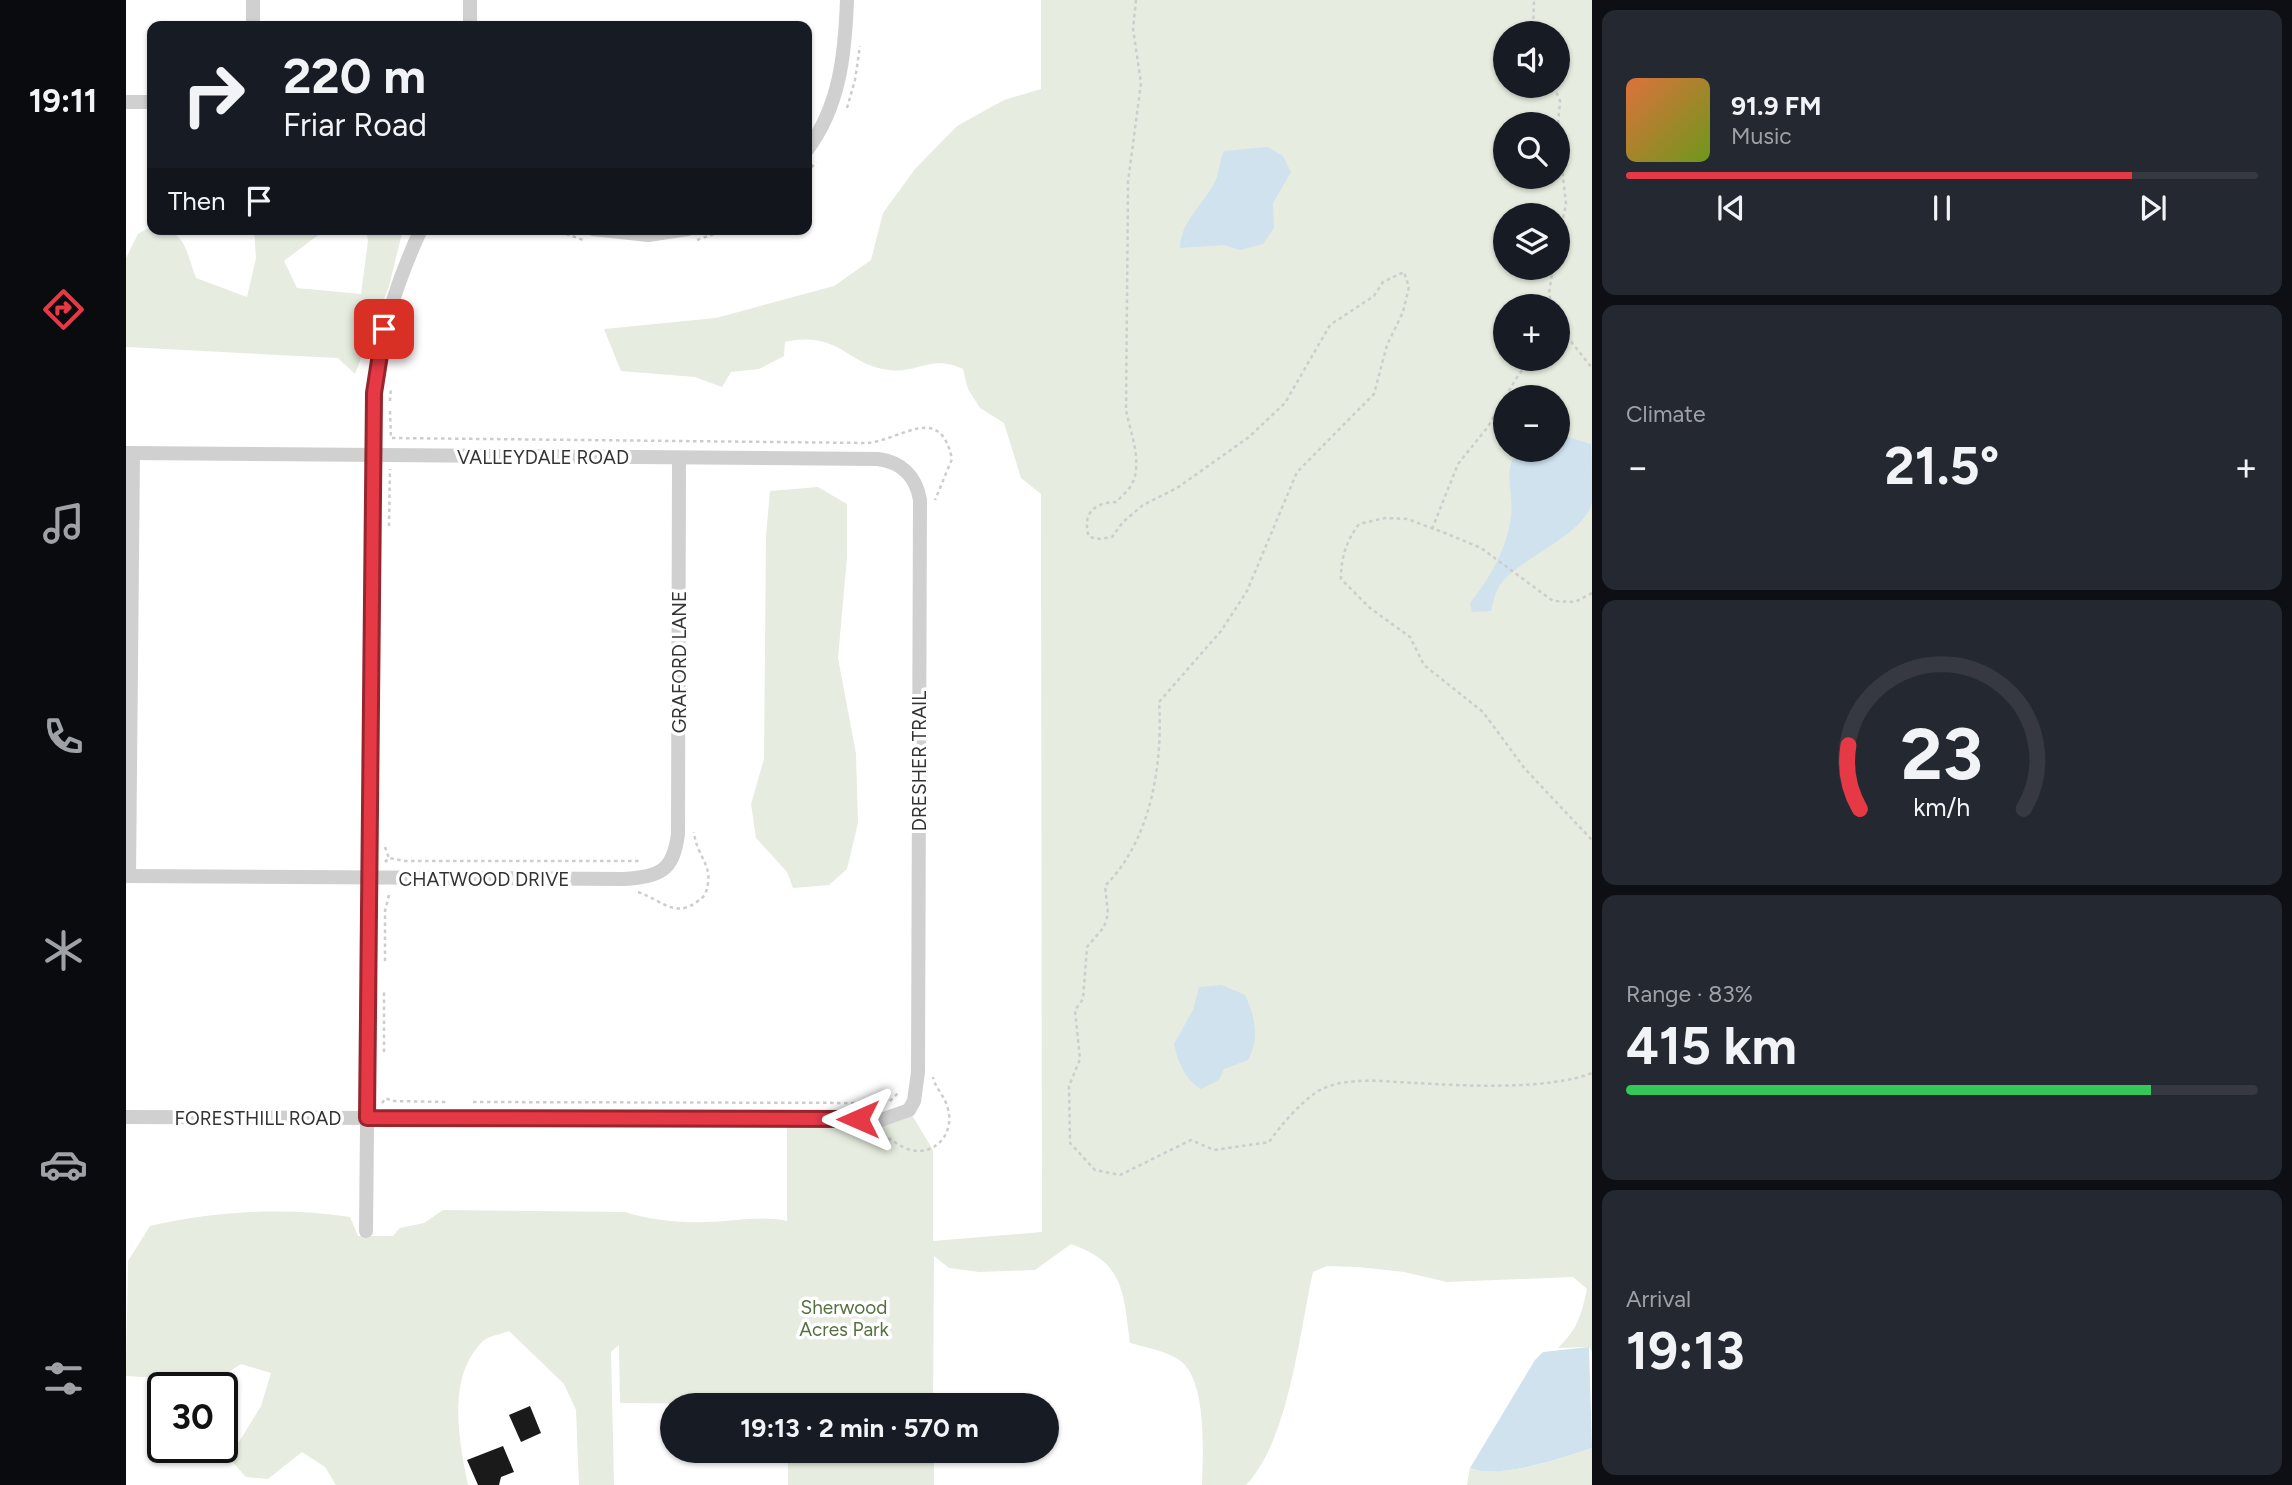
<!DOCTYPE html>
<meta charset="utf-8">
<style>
:root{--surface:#171b24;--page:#242831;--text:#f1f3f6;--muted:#9ea1a6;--line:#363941;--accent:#e63946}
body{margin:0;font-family:Figtree,sans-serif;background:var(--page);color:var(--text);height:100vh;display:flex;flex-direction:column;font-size:26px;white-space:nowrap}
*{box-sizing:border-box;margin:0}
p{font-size:23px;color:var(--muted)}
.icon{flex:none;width:38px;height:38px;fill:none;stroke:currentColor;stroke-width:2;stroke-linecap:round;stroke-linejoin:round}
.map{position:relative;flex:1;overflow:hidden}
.panel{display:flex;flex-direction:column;gap:10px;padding:10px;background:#0d0f14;width:700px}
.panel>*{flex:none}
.top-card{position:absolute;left:21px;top:21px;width:665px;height:214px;border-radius:14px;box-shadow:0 2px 5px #0004;background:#171b24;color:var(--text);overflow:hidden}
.controls{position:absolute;left:1367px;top:21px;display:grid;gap:14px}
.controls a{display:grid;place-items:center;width:77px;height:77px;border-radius:50%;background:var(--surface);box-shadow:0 2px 5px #0004;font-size:35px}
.speed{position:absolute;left:21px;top:1372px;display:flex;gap:14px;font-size:35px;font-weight:700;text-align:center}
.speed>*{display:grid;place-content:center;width:91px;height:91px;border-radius:50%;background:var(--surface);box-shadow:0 2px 5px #0004;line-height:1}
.speed .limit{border:4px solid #111;border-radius:10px;background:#fff;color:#111}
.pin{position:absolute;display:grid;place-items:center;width:60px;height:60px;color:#fff;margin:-30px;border-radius:14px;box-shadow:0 4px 10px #0006}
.me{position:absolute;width:77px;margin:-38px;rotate:270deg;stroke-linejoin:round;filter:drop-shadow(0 0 5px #0008)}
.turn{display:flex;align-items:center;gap:24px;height:147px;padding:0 21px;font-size:32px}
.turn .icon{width:91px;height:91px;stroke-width:2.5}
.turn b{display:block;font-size:49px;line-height:60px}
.then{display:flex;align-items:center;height:66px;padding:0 21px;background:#0003;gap:14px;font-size:26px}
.big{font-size:52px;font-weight:700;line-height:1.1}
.panel .card{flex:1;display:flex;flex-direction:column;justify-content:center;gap:10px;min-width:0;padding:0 24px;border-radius:14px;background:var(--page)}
.panel .dial{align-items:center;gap:0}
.dial svg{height:182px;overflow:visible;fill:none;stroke:var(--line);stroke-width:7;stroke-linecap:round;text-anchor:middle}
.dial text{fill:var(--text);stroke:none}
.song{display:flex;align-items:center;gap:21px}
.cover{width:84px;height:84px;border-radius:10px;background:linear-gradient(135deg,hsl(20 70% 55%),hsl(80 70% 35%))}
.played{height:7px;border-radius:4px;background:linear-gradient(90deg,var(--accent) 80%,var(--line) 80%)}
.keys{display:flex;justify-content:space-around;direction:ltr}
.heat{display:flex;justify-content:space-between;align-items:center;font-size:38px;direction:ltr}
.charge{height:10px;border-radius:5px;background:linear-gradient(90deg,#34c759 83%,var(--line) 0)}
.trip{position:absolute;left:534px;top:1393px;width:399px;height:70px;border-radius:35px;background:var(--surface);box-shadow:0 2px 5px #0004;font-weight:700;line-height:70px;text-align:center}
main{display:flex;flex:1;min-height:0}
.menu{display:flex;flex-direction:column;width:126px;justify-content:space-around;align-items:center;background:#090b0e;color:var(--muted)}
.menu .icon{width:49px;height:49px}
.menu .active{color:var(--accent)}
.menu b{font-size:32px;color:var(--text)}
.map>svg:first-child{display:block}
.green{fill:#e6ecdf;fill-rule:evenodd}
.water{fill:#cfe2ee}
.building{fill:#1a1a1a}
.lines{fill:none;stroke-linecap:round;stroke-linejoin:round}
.path{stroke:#cdcdcd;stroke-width:2.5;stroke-dasharray:3.5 3.5;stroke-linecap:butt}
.street{stroke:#d0d0d0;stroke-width:14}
.route-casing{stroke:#96252e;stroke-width:18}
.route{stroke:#e63946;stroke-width:12}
.labels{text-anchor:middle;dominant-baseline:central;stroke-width:7;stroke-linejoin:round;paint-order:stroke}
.street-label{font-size:19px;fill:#333;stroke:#fff}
.park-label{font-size:19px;fill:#56703f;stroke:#fff}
</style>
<main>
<nav class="menu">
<b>19:11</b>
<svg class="icon active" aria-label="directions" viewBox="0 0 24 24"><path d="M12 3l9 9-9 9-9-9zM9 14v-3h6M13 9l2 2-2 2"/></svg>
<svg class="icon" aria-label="music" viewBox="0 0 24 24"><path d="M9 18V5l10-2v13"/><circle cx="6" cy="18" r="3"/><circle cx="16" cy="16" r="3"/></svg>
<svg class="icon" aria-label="phone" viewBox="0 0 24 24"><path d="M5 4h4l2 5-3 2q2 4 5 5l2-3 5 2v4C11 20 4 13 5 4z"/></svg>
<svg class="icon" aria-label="climate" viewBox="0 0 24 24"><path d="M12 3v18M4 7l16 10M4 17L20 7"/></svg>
<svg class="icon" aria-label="car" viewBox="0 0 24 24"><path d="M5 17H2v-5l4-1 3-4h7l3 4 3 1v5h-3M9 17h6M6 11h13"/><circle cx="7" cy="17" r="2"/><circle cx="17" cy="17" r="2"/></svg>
<svg class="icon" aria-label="filters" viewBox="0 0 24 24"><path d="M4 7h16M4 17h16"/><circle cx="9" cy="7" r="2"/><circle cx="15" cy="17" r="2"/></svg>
</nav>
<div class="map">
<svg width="1466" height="1485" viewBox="0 0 1466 1485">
<rect width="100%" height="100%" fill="#fff"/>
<g class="green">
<path d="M 915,0 L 1466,0 L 1466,1352 L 1463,1347 L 1432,1348 C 1452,1328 1455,1316 1461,1289 L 1447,1277 L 1321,1282 L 1278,1272 L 1232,1267 L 1201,1266 L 1187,1272 C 1173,1334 1163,1440 1120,1485 L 1076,1485 C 1077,1454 1081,1384 1056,1362 C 1045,1352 1019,1347 1004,1343 C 997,1292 999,1263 945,1244 L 909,1270 L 853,1272 L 823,1268 L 808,1256 L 807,1405 L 494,1403 L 493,1345 L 485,1352 L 488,1485 L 453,1485 L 450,1410 L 438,1384 L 383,1331 C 375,1334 363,1336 357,1341 C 320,1377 333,1441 342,1485 L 210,1485 L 199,1467 L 176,1452 L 142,1479 L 120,1477 L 103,1458 L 135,1406 L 145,1373 L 115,1364 L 89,1381 L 0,1376 L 2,1261 L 24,1226 C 91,1211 157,1207 224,1217 L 232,1236 L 267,1236 L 274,1228 L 298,1223 L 317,1210 L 499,1212 C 524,1220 553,1223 579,1222 C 607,1222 633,1215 661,1221 L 661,1119 L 755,1120 L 783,1110 L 807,1150 L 807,1241 L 916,1232 L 915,494 L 895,478 L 878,423 L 854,408 L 842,389 L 837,369 C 804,354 792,374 763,370 C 720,365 714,330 659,342 L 658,356 L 633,369 L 605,372 L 596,387 L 569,377 L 495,371 L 478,329 L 590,318 L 708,286 L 745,260 L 757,213 L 789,169 L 831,126 L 878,100 L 915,89 ZM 1379,33 L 1432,33 L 1432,86 L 1379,86 ZM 1379,124 L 1432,124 L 1432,177 L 1379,177 ZM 1379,215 L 1432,215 L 1432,268 L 1379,268 ZM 1379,306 L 1432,306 L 1432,359 L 1379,359 ZM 1379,397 L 1432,397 L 1432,450 L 1379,450 Z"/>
<path d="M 26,226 L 26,229 C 61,229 59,250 70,278 L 121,297 L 130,258 L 128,229 L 200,229 L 158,261 L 171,288 L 235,294 L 242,241 L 240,229 L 277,229 L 263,286 L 229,374 L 212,358 L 0,347 L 0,258 L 12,234 Z"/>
<polygon points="692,487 721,504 721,557 712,658 730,754 732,823 721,869 703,885 667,888 661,872 630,838 625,804 638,759 640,536 644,491"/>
<path d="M 1466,1448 L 1466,1485 L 1341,1485 L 1344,1468 C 1373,1480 1437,1458 1466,1448 Z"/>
<rect x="662" y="1451" width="146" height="34"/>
</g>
<g class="water">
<path d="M 1142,147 L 1157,156 L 1165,172 L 1147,203 L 1148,228 L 1137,244 L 1114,250 L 1098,245 L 1054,248 C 1055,221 1077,205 1089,182 C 1094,172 1093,161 1098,151 Z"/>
<path d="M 1432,434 L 1465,444 C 1466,459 1466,488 1466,503 C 1455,538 1394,557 1374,585 C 1369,592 1367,603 1365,611 L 1346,612 L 1344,603 C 1364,578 1381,549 1385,516 C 1388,497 1377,469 1390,454 C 1397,445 1421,450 1432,450 Z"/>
<path d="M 1096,985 L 1119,995 C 1129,1017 1134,1038 1122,1060 L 1098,1069 L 1093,1080 L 1075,1089 C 1060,1081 1051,1060 1048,1044 L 1067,1010 L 1073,987 Z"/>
<path d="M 1463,1347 L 1466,1448 C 1436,1458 1373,1480 1344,1468 L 1409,1360 L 1417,1352 Z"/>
</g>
<g class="building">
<polygon points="404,1406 415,1433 395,1442 383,1415"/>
<polygon points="377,1446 388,1472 375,1477 373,1485 352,1485 341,1460"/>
</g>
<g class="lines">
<g class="path">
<path d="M 1010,0 L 1007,29 L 1015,83 L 1002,182 L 1000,410 C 1004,432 1017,462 1006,484 C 1003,490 995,497 990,502 C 967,503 956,514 963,537 L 974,539 L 986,537 L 997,522 L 1017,505 L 1051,488 L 1123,437 L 1159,403 L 1204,325 L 1248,296 L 1257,282 L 1278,272 L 1283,287 L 1277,312 L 1261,345 L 1248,394 L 1171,472 L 1121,591 L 1095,631 L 1033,702 C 1037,765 1025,840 979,886 L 982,914 L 978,927 L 961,947 L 957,999 L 949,1010 L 954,1059 L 943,1086 L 944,1143 L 969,1170 L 994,1175 L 1065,1140 L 1088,1150 L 1143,1142 C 1154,1126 1179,1097 1196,1089 C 1224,1076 1260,1082 1291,1083 C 1339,1086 1423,1090 1466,1073"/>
<polyline points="1407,33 1408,0"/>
<polyline points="1428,86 1434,101 1432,124"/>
<polyline points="721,108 729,80 734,46"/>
<polyline points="1432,131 1440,204 1432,243"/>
<polyline points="681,173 690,162"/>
<polyline points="427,229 457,240"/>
<polyline points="571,240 602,229"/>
<polyline points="1426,306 1423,293 1427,268"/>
<polyline points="1432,325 1466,368"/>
<polyline points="1379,397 1393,374 1407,359"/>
<polyline points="264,401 265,387"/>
<path d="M 264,411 L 265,438 L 741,443 C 776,440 814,402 826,459 L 809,500"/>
<polyline points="263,526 264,469"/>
<polyline points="1306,529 1332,464 1361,428 1379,398"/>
<path d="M 1466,593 L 1449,602 L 1427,601 L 1355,548 L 1319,533 L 1281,519 L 1259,518 L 1233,524 C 1220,542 1215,557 1215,579 L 1244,608 L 1284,637 L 1298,665 L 1357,712 L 1399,769 L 1466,840"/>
<polyline points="259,847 263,858"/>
<polyline points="259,862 263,858 279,861 513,861"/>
<path d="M 512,892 C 540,902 551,922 579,895 C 590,864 571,860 568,832"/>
<polyline points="259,961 259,911 263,895"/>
<polyline points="258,1052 258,992"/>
<polyline points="764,1101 774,1091"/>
<polyline points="347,1102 757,1103"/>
<polyline points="256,1103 260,1098 266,1101 320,1102"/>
<path d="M 756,1135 C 766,1139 775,1148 785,1150 C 812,1156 830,1130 821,1106 C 818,1095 809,1088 807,1077"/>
</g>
<g class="street">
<polyline points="127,26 127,0"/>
<polyline points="344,26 344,0"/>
<polyline points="0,102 26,102"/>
<path d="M 681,150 C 714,106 719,54 721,0"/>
<polyline points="467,229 522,235 562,229"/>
<path d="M 0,453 L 752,459 C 775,462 790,476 794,500 L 792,1072 L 788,1101 L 783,1110 L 755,1120 L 0,1117"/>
<path d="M 0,876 L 498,879 C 534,876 547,872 552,834 L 553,458"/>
<polyline points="3,876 7,453"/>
<path d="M 240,1231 L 248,393 C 253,335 271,282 295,229"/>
</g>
</g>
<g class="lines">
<g class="route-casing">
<polyline id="route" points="258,329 248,393 241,1118 732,1119"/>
</g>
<use href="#route" class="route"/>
</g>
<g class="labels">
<g class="street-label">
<text x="417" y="457">VALLEYDALE ROAD</text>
<text transform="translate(553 662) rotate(-90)">GRAFORD LANE</text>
<text transform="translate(793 761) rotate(-90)">DRESHER TRAIL</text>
<text x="358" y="879">CHATWOOD DRIVE</text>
<text x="132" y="1118">FORESTHILL ROAD</text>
</g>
<g class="park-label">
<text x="718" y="1307">Sherwood<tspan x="718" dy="22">Acres Park</tspan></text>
</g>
</g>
</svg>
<div class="controls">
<a><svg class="icon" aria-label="sound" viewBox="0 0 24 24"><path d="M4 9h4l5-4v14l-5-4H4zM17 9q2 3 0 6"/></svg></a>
<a><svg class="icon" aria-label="search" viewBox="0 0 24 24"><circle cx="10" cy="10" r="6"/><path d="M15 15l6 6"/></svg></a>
<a><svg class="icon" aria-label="layers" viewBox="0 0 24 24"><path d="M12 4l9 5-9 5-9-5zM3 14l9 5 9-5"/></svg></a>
<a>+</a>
<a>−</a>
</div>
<div class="speed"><div class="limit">30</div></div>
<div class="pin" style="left:258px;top:329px;background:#d93025"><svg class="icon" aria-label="arrive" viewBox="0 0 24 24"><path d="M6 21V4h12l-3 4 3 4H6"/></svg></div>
<svg class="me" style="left:732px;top:1119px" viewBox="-20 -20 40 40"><path d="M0-17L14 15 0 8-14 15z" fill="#e63946" stroke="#fff" stroke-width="4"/></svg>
<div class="trip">19:13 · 2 min · 570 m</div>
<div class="top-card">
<div class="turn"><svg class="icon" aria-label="right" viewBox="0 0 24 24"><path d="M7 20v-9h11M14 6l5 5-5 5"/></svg><div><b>220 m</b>Friar Road</div></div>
<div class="then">Then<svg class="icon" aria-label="arrive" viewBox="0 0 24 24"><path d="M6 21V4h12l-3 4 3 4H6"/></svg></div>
</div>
</div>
<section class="panel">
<div class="card">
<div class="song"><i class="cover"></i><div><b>91.9 FM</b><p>Music</p></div></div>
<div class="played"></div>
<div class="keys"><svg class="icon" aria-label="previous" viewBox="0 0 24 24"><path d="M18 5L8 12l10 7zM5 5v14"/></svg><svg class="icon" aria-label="pause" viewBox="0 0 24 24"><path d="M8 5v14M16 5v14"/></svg><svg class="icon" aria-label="next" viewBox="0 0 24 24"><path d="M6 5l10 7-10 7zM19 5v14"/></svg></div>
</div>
<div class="card"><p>Climate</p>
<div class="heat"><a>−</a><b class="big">21.5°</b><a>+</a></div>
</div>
<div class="card dial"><svg viewBox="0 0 100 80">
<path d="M14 69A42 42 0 1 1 86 69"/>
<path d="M14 69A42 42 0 0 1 9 41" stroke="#e63946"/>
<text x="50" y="56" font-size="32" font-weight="700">23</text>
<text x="50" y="72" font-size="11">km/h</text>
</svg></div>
<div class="card"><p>Range · 83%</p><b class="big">415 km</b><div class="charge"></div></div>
<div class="card"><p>Arrival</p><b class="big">19:13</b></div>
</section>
</main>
